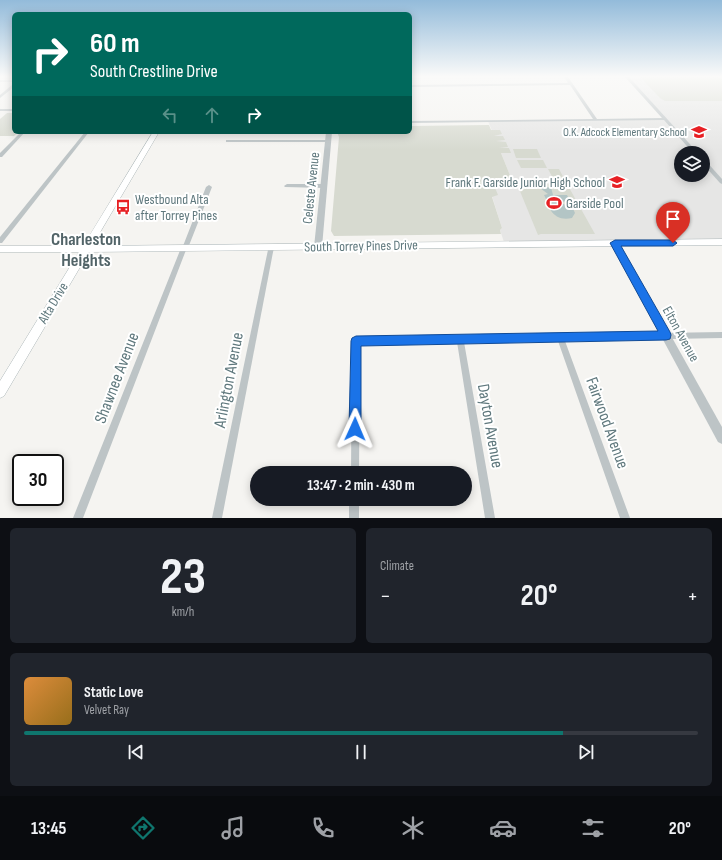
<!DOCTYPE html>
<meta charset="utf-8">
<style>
:root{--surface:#171b24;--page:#20242c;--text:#f1f3f6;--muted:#9ea1a6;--line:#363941;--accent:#0f766e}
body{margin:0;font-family:"Sofia Sans Condensed",sans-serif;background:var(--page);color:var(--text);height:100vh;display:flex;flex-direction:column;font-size:15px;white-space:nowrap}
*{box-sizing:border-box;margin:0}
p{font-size:13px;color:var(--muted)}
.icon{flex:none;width:22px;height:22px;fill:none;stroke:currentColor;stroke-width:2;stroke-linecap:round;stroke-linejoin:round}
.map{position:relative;height:518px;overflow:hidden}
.panel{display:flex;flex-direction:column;gap:10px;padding:10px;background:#0d0f14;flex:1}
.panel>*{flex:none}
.guide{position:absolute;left:12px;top:12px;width:400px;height:122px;border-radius:6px;box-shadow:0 2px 10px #0003;background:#00695c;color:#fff;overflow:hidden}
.fabs{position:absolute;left:674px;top:146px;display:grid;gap:8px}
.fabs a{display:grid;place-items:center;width:36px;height:36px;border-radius:50%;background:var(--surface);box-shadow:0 2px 10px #0003;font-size:20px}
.speed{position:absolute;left:12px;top:454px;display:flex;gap:8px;font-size:20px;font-weight:700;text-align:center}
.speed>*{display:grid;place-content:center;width:52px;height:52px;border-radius:50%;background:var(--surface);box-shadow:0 2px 10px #0003;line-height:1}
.speed .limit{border:2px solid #111;border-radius:6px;background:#fff;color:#111}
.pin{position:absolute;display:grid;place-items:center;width:34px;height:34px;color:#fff;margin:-41px -17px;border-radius:50% 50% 50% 0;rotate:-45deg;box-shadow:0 0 4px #0007}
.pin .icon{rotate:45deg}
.me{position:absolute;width:44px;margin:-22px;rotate:1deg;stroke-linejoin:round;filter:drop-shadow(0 0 3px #0008)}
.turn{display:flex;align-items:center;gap:14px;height:84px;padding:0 12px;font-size:18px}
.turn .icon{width:52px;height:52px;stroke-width:2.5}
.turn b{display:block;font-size:28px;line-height:34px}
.lanes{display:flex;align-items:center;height:38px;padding:0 12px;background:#0003;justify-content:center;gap:20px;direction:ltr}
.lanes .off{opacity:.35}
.big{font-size:30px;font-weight:700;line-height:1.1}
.panel .widget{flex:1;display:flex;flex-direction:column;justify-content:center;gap:6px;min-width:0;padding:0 14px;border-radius:6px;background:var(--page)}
.panel .dial{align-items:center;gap:0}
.dial b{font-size:52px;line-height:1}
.song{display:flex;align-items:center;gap:12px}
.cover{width:48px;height:48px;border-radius:6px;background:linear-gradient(135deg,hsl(30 70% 55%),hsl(40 70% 35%))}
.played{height:4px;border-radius:2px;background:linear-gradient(90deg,var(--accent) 80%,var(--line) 80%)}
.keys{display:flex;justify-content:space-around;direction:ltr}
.heat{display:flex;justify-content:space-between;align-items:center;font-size:22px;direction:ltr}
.panel .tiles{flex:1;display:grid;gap:10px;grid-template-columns:1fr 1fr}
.widget:last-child{grid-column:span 2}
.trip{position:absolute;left:250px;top:466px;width:222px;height:40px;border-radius:20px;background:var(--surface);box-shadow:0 2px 10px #0003;font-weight:700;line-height:40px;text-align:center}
.tabs{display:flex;height:64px;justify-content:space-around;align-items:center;background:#090b0e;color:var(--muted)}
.tabs .icon{width:28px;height:28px}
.tabs .on{color:var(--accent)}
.tabs b{font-size:18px;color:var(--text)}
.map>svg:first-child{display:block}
.built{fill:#e6e6e5;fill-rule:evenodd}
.green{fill:#d7dad0}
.water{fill:#b3c5c5}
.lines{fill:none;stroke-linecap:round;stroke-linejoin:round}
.secondary-casing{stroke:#adb7b9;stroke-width:1}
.minor{fill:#bdc4c6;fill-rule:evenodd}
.tertiary{fill:#bdc4c6;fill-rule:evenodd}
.secondary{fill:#fff;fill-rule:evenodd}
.route{fill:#1a73e8;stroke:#114b97}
.labels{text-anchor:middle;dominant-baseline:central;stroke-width:4;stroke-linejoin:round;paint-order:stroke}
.far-poi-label{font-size:12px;fill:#5f787d;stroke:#fff;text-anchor:end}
.poi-label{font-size:14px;fill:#5f787d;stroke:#fff;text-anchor:start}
.street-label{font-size:14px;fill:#5f787d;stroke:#fff}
.near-street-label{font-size:17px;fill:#5f787d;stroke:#fff}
.district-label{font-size:18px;font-weight:bold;fill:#526468;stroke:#fff}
</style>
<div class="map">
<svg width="722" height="518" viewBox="0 0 722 518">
<rect width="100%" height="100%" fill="#f5f4f1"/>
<path class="built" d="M 627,77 L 720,77 L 722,79 L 722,242 L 505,245 L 500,230 L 502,228 L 492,196 L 497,195 L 494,185 L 514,185 L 488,121 L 665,119 ZM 681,153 L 703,153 L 703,175 L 681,175 Z"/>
<g class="green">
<polygon points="640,77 720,77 722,79 722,101 665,101 660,98"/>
<polygon points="7,113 14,113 14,132 18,132 14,136 0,136 0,119"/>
<polygon points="489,125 491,130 500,130 502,134 494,136 503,136 505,140 496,141 506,142 508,147 499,148 509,148 511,153 501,153 514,185 494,185 498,195 492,197 502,228 500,230 501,234 334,236 331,231 339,137 337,132 410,132 410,126"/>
<polygon points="513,149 537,149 541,158 516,158"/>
<polygon points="517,160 543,160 547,168 521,168"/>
<polygon points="548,169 559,169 566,182 555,182"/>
<polygon points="517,184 567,184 595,234 541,234 538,235"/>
</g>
<path class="water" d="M 550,187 L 551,187 L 553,195 L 567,195 L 570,201 L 556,202 C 564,205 572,204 575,213 L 572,218 C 563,220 555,218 550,209 L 552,202 L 547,201 L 544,195 L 548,194 L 540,188 Z"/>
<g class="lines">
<g class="secondary-casing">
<polygon id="secondary" points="153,132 159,132 92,246 722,239 722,245 89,252 4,396 0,398 0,381 79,252 0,252 0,246 83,246"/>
</g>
<g class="minor">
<polygon points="564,77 568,77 597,119 662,118 625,77 629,77 698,153 693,153 664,120 410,123 410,121 593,119 570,85 410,87 410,85 568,83"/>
<rect x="0" y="80" width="14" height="2"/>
<polygon points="13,84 14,84 14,87 0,98 0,95"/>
<rect x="0" y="109" width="14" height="2"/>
<polygon points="21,132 25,132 2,157 0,157 0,153"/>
<polygon points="85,132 89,132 2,243 0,243 0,237"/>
<polygon points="226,140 328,140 330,141 328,142 226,142"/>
<polygon points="703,160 705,160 722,179 722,184 720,183 703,164"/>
<polygon points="287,184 324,184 327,186 324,188 285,187 284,186"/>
<polygon points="209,185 212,187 188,248 186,250 83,518 73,518 181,248 183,246 206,187"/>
<polygon points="269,245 271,245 274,247 222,518 212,518"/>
<polygon points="722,332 722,338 565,341 630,518 620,518 558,341 464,342 495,518 485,518 457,342 360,344 359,473 351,473 352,341 354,339 356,338"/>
<rect x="349" y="499" width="10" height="19"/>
</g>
<g class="tertiary">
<polygon points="326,132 332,132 322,247 318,250 314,247"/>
<polygon points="615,240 618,241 722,427 722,444 718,442 611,243"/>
</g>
<use href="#secondary" class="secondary"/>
</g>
<linearGradient id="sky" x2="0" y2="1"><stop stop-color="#93bbda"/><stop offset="0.51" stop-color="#fafaf9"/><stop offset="1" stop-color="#fafaf9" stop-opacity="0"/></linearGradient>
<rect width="722" height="150" fill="url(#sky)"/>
<polygon class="route" points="615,240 673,240 677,243 673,246 621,246 670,332 671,335 670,339 666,340 361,346 361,429 359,433 355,435 351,433 349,429 351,341 352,338 356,336 658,331 610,243"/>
<defs>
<g id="school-bare" transform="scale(1.2)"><path d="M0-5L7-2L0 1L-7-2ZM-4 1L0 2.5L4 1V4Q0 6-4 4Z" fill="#e72024" stroke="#fff" stroke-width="2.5" paint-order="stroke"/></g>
<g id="stadium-bare" transform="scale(1.2)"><path d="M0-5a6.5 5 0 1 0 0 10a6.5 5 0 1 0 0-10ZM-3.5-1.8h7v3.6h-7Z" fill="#e72024" stroke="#fff" stroke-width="2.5" paint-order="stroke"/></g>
<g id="bus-bare" transform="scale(1.2)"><path d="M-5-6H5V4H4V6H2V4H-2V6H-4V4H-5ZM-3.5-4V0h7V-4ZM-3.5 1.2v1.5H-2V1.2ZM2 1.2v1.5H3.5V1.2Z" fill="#e72024" stroke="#fff" stroke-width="2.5" paint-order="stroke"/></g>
</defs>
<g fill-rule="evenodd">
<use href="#school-bare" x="699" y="132"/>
<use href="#school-bare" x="617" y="182"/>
<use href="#stadium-bare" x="554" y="203"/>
<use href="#bus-bare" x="123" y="207"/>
</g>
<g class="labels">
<g class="far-poi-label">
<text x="687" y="132">O.K. Adcock Elementary School</text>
</g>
<g class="poi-label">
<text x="605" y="182" text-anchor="end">Frank F. Garside Junior High School</text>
<text x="135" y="199">Westbound Alta<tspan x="135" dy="16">after Torrey Pines</tspan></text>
<text x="566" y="203">Garside Pool</text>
</g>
<g class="street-label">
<text transform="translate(311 188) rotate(-84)">Celeste Avenue</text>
<text transform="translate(361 246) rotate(-1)">South Torrey Pines Drive</text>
<text transform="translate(53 303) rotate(-59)">Alta Drive</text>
<text transform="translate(681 334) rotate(61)">Elton Avenue</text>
</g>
<g class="near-street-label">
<text transform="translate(117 378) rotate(-69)">Shawnee Avenue</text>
<text transform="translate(229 380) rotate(-79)">Arlington Avenue</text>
<text transform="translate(607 423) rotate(70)">Fairwood Avenue</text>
<text transform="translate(490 426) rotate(80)">Dayton Avenue</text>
</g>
<g class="district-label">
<text x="86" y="239">Charleston<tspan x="86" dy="21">Heights</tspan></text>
</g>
</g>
</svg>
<div class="fabs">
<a><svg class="icon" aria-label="layers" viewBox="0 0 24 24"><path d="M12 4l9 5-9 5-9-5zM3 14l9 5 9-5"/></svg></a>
</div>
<div class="speed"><div class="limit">30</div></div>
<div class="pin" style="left:673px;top:243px;background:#d93025"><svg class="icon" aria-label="arrive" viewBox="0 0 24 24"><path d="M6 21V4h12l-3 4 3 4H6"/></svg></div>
<svg class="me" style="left:355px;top:429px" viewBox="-20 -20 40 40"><path d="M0-17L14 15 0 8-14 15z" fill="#1a73e8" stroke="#fff" stroke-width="4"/></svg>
<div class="trip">13:47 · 2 min · 430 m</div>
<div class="guide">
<div class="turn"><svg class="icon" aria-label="right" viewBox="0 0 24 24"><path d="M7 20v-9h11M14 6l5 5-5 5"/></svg><div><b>60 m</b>South Crestline Drive</div></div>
<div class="lanes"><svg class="icon off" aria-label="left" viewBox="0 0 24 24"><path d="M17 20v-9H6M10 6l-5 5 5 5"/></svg><svg class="icon off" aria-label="ahead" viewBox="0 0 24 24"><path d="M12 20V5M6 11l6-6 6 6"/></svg><svg class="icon" aria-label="right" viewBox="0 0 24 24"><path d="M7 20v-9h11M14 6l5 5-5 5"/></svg></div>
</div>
</div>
<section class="panel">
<div class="tiles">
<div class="widget dial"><b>23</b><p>km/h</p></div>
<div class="widget"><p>Climate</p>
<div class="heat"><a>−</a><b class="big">20°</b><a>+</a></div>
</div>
<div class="widget">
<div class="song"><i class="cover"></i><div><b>Static Love</b><p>Velvet Ray</p></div></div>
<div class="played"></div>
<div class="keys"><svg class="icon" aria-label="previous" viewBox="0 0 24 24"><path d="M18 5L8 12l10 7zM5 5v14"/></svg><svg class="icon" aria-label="pause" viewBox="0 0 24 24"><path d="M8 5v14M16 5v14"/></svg><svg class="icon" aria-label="next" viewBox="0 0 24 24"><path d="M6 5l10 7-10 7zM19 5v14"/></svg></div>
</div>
</div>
</section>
<nav class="tabs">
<b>13:45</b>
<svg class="icon on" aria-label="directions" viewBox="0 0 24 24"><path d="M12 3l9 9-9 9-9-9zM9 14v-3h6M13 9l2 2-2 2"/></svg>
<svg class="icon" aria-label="music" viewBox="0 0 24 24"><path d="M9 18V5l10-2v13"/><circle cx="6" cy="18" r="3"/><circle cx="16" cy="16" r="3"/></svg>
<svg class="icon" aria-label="phone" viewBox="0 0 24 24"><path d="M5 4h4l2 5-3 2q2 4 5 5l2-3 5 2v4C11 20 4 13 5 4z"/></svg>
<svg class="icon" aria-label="climate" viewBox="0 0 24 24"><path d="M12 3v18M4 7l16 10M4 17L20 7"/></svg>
<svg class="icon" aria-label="car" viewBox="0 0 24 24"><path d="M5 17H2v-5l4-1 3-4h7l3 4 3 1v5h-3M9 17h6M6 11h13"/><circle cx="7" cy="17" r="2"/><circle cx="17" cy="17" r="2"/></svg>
<svg class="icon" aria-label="filters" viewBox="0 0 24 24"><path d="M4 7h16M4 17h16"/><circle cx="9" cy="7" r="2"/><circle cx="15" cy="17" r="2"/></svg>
<b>20°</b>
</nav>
